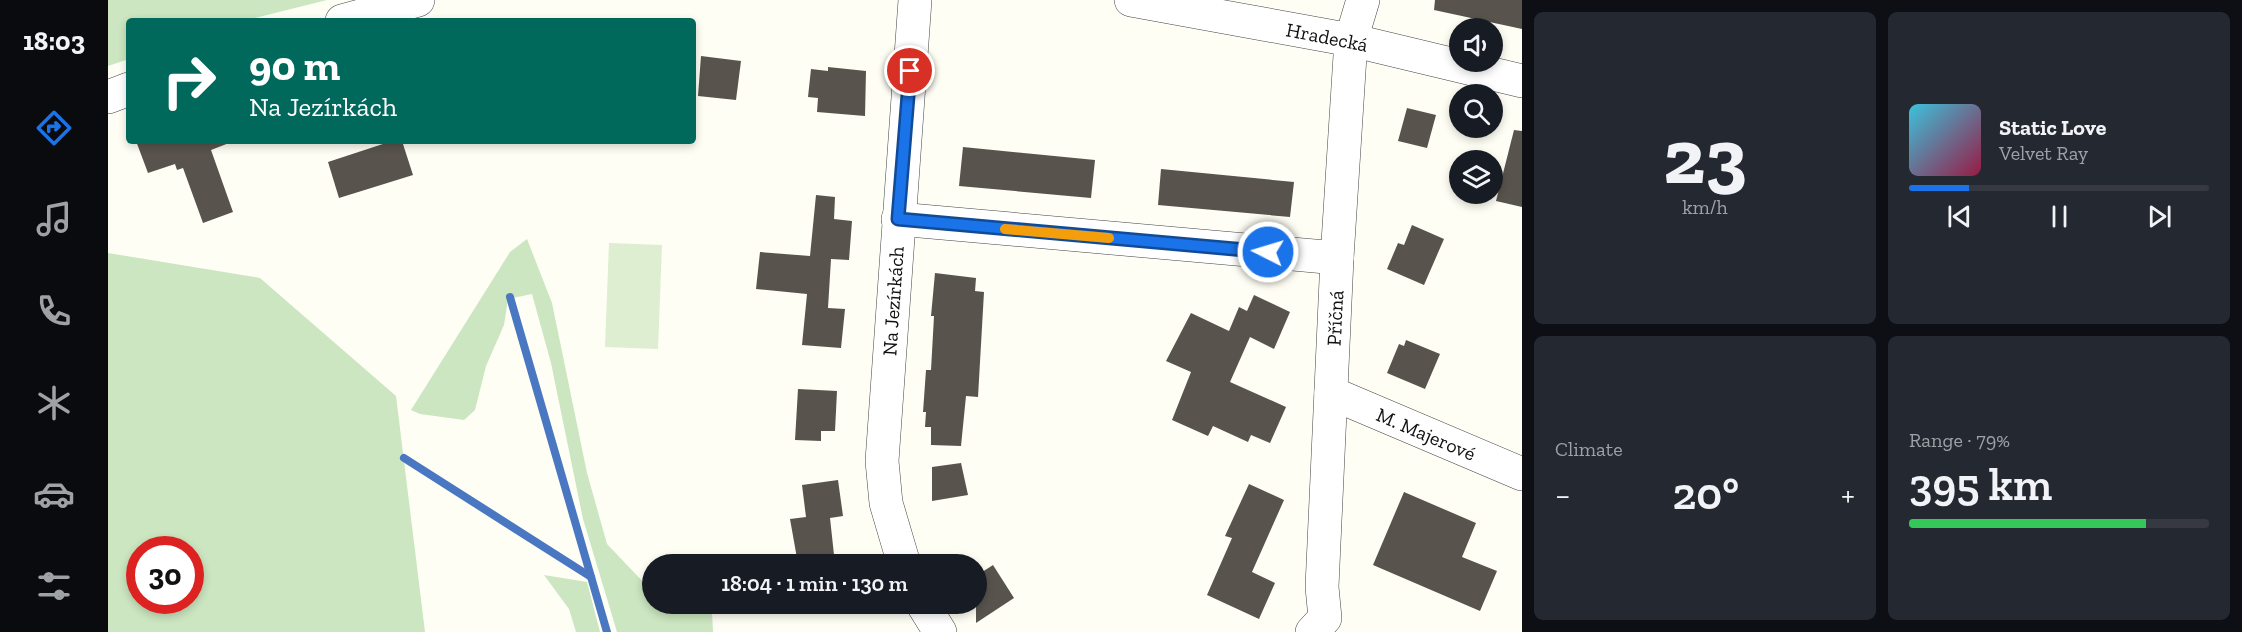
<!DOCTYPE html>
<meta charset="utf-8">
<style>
:root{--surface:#171b24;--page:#242831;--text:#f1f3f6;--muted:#9ea1a6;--line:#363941;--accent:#1a73e8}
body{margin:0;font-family:"Zilla Slab",serif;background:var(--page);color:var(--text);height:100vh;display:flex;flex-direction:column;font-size:22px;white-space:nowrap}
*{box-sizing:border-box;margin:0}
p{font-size:20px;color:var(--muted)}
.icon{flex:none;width:33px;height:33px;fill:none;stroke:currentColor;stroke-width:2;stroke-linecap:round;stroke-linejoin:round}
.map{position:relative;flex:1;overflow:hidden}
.details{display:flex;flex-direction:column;gap:12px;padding:12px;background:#0d0f14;width:720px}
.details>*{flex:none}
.hud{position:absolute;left:18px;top:18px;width:570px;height:126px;border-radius:6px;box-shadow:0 3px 9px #0003;background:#00695c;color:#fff;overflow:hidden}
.controls{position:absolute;left:1341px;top:18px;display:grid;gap:12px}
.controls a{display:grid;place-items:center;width:54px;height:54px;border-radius:50%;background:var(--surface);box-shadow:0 3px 9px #0003;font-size:30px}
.speed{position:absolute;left:18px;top:536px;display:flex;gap:12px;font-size:30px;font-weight:700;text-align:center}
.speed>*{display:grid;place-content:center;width:78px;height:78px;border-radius:50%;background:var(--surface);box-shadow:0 3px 9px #0003;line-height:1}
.speed .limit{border:9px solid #d22;background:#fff;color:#111}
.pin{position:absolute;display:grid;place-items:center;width:51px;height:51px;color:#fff;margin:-26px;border:3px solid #fff;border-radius:50%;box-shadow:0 2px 6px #0007}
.me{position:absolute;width:66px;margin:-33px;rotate:275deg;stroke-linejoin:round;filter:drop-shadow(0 0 4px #0008)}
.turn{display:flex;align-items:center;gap:21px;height:126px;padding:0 24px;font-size:27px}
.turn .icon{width:78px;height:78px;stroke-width:2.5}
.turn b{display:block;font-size:42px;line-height:51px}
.big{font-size:45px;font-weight:600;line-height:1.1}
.details .widget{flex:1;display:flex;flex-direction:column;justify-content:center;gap:9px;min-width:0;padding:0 21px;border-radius:9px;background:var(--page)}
.details .dial{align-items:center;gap:0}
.dial b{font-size:78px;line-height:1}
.song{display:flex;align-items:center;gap:18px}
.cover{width:72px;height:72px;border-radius:9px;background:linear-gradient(135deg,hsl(190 70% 55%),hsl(340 70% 35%))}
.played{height:6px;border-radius:3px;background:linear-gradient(90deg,var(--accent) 20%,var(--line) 20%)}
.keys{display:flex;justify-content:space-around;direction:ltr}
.heat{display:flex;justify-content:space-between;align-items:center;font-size:33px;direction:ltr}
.charge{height:9px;border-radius:4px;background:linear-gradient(90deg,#34c759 79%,var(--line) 0)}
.details .tiles{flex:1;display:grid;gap:12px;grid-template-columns:repeat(2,1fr)}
.trip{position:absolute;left:534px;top:554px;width:345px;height:60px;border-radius:30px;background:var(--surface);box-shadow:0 3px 9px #0003;font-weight:600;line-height:60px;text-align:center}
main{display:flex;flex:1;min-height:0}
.tab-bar{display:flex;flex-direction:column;width:108px;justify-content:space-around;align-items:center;background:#090b0e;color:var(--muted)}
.tab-bar .icon{width:42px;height:42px}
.tab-bar .on{color:var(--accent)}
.tab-bar b{font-size:27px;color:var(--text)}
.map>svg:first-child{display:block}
.green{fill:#cbe6c0;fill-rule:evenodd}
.pitch{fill:#ddeed1}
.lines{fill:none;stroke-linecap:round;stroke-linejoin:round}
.stream{stroke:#4a77c2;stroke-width:8}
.building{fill:#58544d}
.minor-casing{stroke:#434343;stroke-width:34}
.minor{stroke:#fff;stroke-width:33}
.route-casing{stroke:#114b97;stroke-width:15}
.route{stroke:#1a73e8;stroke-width:10}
.slow{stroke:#f59e0b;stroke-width:10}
.labels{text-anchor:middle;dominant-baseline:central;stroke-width:6;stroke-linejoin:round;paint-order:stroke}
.street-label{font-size:20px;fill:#101010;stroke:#fff}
</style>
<main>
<nav class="tab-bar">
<b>18:03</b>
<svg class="icon on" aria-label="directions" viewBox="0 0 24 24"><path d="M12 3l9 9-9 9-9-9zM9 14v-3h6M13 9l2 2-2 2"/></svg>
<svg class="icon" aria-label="music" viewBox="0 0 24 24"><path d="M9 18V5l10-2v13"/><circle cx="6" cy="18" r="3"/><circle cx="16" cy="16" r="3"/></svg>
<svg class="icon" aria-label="phone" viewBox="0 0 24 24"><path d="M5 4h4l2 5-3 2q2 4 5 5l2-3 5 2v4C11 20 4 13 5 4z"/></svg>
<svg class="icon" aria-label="climate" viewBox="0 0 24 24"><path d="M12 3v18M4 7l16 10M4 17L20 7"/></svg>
<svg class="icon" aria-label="car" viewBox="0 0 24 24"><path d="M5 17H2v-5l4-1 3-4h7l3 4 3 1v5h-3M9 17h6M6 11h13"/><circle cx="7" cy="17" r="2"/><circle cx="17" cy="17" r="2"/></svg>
<svg class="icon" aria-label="filters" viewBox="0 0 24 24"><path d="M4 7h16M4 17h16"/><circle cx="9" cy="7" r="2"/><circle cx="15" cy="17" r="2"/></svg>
</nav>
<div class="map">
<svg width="1414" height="632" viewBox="0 0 1414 632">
<rect width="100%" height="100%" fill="#fefef4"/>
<g class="green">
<polygon points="0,0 219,0 135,21 21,21 21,59 0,66"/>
<polygon points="419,239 444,303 479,473 499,544 539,586 544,585 544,603 598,603 604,613 605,632 509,632 475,519 443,363 424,294 400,299 396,325 378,366 367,410 356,420 312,414 303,410 402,252"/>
<path d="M 0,253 L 152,278 L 288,396 L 317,632 L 0,632 ZM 32,549 L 82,549 L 82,600 L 32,600 Z"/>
<polygon points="436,575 479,582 492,632 468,632 461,609"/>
</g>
<polygon class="pitch" points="501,243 554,245 550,349 497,347"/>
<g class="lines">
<g class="stream">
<polyline points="402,297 499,632"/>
<polyline points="296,458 483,577"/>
</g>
</g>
<g class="building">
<polygon points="1327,0 1414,0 1414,29 1326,10"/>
<polygon points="593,56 633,61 628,100 590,96"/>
<polygon points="720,67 758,71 757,116 709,112 710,98 700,97 703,69 720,71"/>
<polygon points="1299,108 1328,115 1319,148 1290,141"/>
<polygon points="1406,130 1414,131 1414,207 1388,201"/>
<polygon points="28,141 120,141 121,143 103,150 125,212 95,223 75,168 69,170 67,164 40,173"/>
<polygon points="284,141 294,141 305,175 231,198 220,162"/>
<polygon points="855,147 987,160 983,198 851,186"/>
<polygon points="1053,169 1186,182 1182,217 1050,205"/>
<polygon points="708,195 727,197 726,219 744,221 741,260 723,259 720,308 737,309 733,348 694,345 699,294 648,289 652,252 702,256"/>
<polygon points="1304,225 1336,239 1316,285 1279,269 1290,243 1296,245"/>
<polygon points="827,273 868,278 867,291 876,292 870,397 858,396 853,446 823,445 823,427 817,427 818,412 815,412 818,370 823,370 826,316 823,316"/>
<polygon points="1146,295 1182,312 1166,349 1142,337 1122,382 1178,407 1162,443 1143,435 1140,442 1105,426 1100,436 1064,420 1083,372 1058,361 1083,313 1121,331 1131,307 1139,311"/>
<polygon points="1298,340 1332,354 1317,389 1279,373 1291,344 1296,346"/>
<polygon points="690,389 729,391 727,431 713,431 713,441 687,440"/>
<polygon points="853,463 860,495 824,501 824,467"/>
<polygon points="730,480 735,516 722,518 727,564 690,564 682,519 698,517 694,485"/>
<polygon points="1141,484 1176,500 1144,572 1167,583 1151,619 1099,595 1124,538 1117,536"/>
<polygon points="1296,492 1368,523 1354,557 1389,571 1372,611 1265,565"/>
<polygon points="885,565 906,598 868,623 868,576"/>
</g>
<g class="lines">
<g class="minor-casing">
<g id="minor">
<polyline points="1023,0 1243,40 1414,81"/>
<polyline points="234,21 310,0"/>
<polyline points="0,97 21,89"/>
<polyline points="790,219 1229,258"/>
<polyline points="1223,393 1414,474"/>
<polyline points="796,564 778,503 774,461 807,0"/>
<polyline points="814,603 832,632"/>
<polyline points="1204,632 1217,618 1214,587 1229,258 1243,40 1255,0"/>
</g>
</g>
<use href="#minor" class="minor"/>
</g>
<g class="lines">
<g class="route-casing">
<polyline id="route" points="802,71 790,219 1160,252"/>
</g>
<use href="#route" class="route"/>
<polyline class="slow" points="897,229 1001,238"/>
</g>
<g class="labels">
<g class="street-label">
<text transform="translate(1219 37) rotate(11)">Hradecká</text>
<text transform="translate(785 301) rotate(-86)">Na Jezírkách</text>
<text transform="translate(1227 318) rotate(-87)">Příčná</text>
<text transform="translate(1318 434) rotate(23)">M. Majerové</text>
</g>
</g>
</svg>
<div class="controls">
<a><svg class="icon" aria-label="sound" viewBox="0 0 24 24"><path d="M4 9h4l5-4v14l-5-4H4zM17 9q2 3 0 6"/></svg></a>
<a><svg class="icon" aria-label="search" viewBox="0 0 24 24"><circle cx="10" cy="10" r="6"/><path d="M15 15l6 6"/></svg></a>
<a><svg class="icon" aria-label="layers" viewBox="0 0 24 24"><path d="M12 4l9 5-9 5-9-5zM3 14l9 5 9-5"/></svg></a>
</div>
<div class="speed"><div class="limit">30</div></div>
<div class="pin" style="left:802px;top:71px;background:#d93025"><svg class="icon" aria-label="arrive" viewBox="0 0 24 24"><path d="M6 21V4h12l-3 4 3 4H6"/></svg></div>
<svg class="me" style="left:1160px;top:252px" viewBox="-20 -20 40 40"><circle r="17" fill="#1a73e8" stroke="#fff" stroke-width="3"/><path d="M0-11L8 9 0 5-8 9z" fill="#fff"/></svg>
<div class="trip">18:04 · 1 min · 130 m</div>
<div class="hud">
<div class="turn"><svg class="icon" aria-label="right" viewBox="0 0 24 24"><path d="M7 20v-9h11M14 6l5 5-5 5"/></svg><div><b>90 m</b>Na Jezírkách</div></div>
</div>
</div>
<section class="details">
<div class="tiles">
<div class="widget dial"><b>23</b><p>km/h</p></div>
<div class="widget">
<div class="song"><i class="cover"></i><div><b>Static Love</b><p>Velvet Ray</p></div></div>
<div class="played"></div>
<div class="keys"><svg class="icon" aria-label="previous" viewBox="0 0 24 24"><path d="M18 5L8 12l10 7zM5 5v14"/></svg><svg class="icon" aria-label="pause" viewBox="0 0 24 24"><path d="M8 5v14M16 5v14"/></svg><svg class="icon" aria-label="next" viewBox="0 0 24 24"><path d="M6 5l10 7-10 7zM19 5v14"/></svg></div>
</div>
<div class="widget"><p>Climate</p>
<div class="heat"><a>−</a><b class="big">20°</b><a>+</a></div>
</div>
<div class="widget"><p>Range · 79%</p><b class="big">395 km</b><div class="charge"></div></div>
</div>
</section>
</main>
